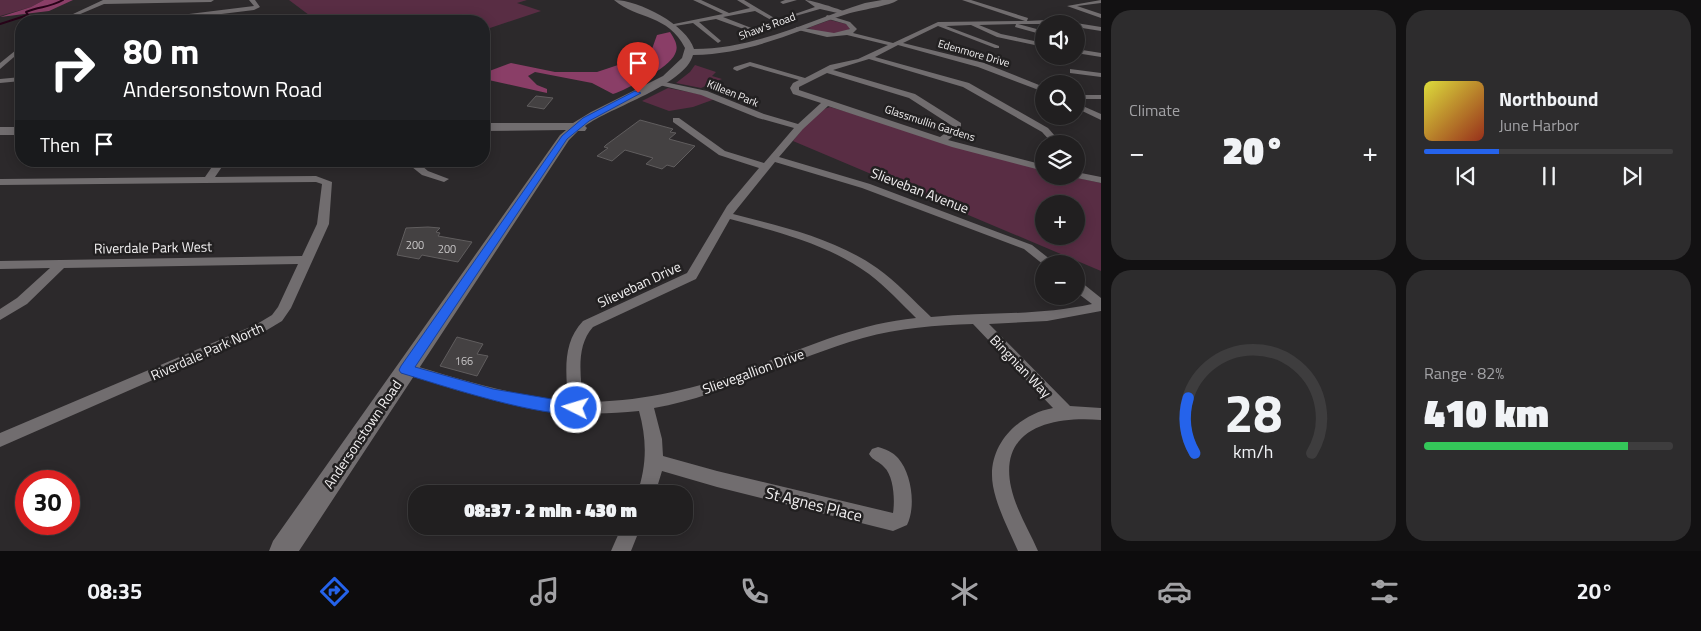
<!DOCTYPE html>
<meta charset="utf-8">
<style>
:root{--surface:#211f20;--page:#2d2c2d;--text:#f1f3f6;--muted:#a2a2a5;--line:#3e3d3e;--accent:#2563eb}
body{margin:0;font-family:"Titillium Web",sans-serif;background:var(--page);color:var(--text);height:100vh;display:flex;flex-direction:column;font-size:19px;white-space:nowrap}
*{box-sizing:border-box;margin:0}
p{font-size:16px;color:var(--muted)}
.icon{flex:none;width:28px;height:28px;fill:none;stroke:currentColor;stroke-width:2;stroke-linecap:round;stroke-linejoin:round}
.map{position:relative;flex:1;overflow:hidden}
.drawer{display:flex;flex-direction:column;gap:10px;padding:10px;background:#121112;width:600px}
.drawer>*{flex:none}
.banner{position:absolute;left:15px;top:15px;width:475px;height:152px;border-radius:20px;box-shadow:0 2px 12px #0003,0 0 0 1px var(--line);background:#202124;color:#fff;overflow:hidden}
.buttons{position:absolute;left:1035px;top:15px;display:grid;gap:10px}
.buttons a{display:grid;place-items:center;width:50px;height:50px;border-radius:50%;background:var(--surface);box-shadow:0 2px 12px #0003,0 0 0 1px var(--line);font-size:25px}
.speed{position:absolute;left:15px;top:470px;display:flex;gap:10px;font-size:25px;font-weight:700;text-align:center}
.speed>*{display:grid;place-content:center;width:65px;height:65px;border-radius:50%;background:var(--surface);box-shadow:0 2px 12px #0003,0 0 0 1px var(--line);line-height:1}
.speed .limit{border:8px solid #d22;background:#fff;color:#111}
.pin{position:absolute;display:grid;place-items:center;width:42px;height:42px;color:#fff;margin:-51px -21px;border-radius:50% 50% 50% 0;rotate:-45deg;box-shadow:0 0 5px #0007}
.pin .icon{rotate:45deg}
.me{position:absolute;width:55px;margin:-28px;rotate:275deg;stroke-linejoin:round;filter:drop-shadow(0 0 4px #0008)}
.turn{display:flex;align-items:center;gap:18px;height:105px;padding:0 25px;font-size:22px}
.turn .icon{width:65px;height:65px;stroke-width:2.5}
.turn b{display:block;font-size:35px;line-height:42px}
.then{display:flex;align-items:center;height:48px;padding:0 25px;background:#0003;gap:10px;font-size:19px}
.big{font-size:38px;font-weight:800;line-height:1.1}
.drawer .card{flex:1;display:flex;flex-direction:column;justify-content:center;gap:8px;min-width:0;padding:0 18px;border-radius:20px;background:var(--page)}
.drawer .dial{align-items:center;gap:0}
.dial svg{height:130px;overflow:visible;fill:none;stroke:var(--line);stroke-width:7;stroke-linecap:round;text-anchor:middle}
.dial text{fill:var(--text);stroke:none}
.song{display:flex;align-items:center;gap:15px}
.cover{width:60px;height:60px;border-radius:8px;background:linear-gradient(135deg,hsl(60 70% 55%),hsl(10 70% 35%))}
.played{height:5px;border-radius:2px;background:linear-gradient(90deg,var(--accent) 30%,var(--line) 30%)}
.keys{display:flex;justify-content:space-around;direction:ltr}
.heat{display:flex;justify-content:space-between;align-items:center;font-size:28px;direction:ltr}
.charge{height:8px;border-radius:4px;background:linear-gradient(90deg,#34c759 82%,var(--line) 0)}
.drawer .tiles{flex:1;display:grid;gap:10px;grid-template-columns:repeat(2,1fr)}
.trip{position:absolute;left:408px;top:485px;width:285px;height:50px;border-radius:20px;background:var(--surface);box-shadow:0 2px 12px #0003,0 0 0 1px var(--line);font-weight:800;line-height:50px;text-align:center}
.tab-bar{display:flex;height:80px;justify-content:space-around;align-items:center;background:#0d0c0d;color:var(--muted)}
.tab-bar .icon{width:35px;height:35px}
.tab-bar .active{color:var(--accent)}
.tab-bar b{font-size:22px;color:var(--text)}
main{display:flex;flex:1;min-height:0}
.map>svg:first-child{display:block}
.green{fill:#592d44;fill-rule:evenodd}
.forest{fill:#8a3e67}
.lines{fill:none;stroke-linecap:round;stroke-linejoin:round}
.stream{stroke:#270318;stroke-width:2}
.building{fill:#444142;stroke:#605d5e}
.street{fill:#716d6f;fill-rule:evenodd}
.secondary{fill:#716d6f;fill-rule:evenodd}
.route{fill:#2563eb;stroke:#184099}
.labels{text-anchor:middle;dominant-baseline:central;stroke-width:5;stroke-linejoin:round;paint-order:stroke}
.far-street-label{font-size:11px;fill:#f2f0f1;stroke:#222021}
.number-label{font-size:11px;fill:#c6c4c5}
.street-label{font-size:14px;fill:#f2f0f1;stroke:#222021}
.near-street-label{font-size:16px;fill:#f2f0f1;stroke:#222021}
</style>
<main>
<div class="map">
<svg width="1101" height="551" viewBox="0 0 1101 551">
<rect width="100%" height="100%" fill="#2c292b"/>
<g class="green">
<polygon points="0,0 44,0 31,7 0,16"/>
<polygon points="289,0 527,0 517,3 541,11 484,30 484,21 317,21"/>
<path d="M 830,20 L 846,24 L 851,28 C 839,37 820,33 808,28 Z"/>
<polygon points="695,65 716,72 712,76 722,79 701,88 676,83 690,72"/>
<polygon points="668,88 699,94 715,99 693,107 669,111 642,101"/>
<path d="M 830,107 L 1044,169 L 1044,176 L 1069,176 L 1101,183 L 1101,271 L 793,141 C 803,129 814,111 830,107 ZM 1044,204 L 1076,204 L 1076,236 L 1044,236 Z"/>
</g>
<g class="forest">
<polygon points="44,0 73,0 49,11 0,17 31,7"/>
<path d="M 670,32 C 675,40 679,46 675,54 C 669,68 628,89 613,94 L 592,83 L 535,72 L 528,76 L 537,85 L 547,89 L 547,93 L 484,79 L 484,73 L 511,63 L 555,72 L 597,72 L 633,60 L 652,49 L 657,35 Z"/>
</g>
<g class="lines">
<path class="stream" d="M 0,24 L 28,15 L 26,12 C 40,6 49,8 63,0"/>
</g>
<g class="building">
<polygon points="536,96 553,98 544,109 527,106"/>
<polygon points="640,120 673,129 670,132 676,133 669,139 695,146 674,167 667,165 662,169 646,164 653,158 625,150 612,161 597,156 608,148 604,147 606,145"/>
<polygon points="428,227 440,228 436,232 440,233 438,236 472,242 458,262 422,255 419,259 397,255 406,228"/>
<polygon points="457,337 483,344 477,354 488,356 477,376 440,366"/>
</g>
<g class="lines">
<g class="street">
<polygon points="103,0 214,0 211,2 104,4 78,15 189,14 254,6 249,0 255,0 260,7 254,10 189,18 71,19 65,21 58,21"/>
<polygon points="693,0 701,0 729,13 750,8 737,0 744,0 776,19 771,20 755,11 723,17 754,29 752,32 716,19 699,22 720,40 721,41 718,43 693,23 669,27 669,25 723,14"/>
<polygon points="785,0 797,0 783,4 780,2"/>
<path d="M 805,0 C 811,0 840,9 845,12 L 842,14 L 820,9 L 792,17 L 792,15 L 815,7 Z"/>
<path d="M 962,0 L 971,0 L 1028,18 L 1027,21 L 1047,20 L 1073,24 L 1018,24 L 1044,31 L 1044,35 L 1015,27 L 1016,24 L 979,25 L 1001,34 L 1044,43 L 1044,47 L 997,37 L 971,25 L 946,26 L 999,46 L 999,48 L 995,48 L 938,26 L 903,43 L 984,63 L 1044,87 L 1044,92 L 978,67 L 898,45 L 875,57 L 969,83 L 1048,128 L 1062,144 L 1053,144 L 1042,132 L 963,87 L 869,59 L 833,70 L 915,94 L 961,123 L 961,130 L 948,140 L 1044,165 L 1044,171 L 952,147 L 828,106 L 803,129 L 779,157 L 870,184 L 1032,245 L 1056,264 L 1044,265 L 1024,249 L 862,188 L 775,162 L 733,214 C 783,227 834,238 877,268 C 897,282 913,300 931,317 C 985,312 1038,316 1092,304 L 1076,292 L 1076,281 L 1081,282 L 1101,298 L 1101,311 L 1047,321 L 989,324 L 1070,406 L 1101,408 L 1101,420 C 1056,416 998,426 1011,487 C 1016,510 1029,530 1038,551 L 1018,551 C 1009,530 997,508 993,486 C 986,447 1016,415 1053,408 L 973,324 C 936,325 899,328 863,338 C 792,358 727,395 654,408 L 662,439 L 663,456 L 717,471 L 893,513 C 895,501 894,476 884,467 C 879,461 873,461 869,454 L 872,449 L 878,447 C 885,449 893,452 898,458 C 912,474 916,507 907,525 L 893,531 L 717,487 L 662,471 L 655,494 L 637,494 C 647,465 647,440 639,411 C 549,421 485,399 401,373 L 399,369 L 401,365 L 406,363 C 459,379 512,396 568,401 C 566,372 562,343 583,321 L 687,273 L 727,206 L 759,168 L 719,155 L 673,122 L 673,118 L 679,118 L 725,151 L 764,163 L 794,128 L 758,118 L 701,95 L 655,84 L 655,80 L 707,91 L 764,114 L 798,124 L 821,103 L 793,94 L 790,88 L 793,83 L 799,80 L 750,66 L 737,71 L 733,69 L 734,67 L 750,62 L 805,78 L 830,65 L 858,59 L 888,45 L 847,35 L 827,37 L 794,29 L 797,27 L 834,33 L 850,29 L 846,24 L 825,18 L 827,15 L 850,22 L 857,29 L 853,33 L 893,43 L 938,22 L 1025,21 ZM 827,73 L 909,98 L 954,127 L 940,137 L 799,90 L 799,87 ZM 730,219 C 778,232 828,244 869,274 C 886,287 901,303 916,318 C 853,324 796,352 737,373 C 688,391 636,402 583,402 C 581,377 575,347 593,327 L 696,279 Z"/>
<polygon points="1101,0 1101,3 1077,6 1101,14 1101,18 1067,6"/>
<polygon points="262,19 273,21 259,21"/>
<polygon points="1076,23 1101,27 1101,31 1076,27 1076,24 1074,24"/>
<polygon points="21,46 21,51 0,69 0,63"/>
<polygon points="1076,49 1101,53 1101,57 1076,53"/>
<polygon points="1070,69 1101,73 1101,77 1070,73"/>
<polygon points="21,77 21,81 0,83 0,79"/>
<rect x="1076" y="95" width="25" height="4"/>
<polygon points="1076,103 1101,114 1101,120 1076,108"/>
<polygon points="216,161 226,161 215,177 316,176 332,182 329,224 291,308 282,321 267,330 0,447 0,433 257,324 272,315 278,307 298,264 64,268 27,304 0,320 0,309 17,298 50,268 0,269 0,261 302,256 317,224 322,184 316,182 0,185 0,179 205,177"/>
<polygon points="413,161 423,161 422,166 428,171 449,179 444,182 422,175 412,167"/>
<polygon points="1076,172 1101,177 1101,183 1072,177 1076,176"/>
<polygon points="622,526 641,526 631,551 611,551"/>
</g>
<g class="secondary">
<path d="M 614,0 C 639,0 687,25 694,49 C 755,49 808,21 865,3 L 882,0 L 898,0 C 890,6 859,10 847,14 C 792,32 752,54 693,55 C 685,85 611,107 585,126 L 587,128 L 585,131 L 578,131 L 569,140 L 299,551 L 269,551 L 273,541 L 560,135 L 566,130 L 484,131 L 484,123 L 573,123 L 591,112 L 663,76 L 682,58 L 685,48 C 668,14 638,20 614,0 Z"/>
<rect x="0" y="127" width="21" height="8"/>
</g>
</g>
<path class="route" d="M 635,91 L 641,93 L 589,121 L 567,139 L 415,367 L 493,389 L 581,404 L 583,408 L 581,412 C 552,422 434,383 401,373 L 399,370 L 401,366 L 562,136 L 583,118 Z"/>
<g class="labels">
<g class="far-street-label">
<text transform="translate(767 26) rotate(-20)">Shaw's Road</text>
<text transform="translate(974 53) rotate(16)">Edenmore Drive</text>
<text transform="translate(733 93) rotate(22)">Killeen Park</text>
<text transform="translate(930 123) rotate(18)">Glassmullin Gardens</text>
</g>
<g class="number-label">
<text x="415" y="245">200</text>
<text x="447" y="249">200</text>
<text x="464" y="361">166</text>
</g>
<g class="street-label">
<text transform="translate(920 190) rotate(21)">Slieveban Avenue</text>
<text transform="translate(153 247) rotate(-1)">Riverdale Park West</text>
<text transform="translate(639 284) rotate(-25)">Slieveban Drive</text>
<text transform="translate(207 351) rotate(-24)">Riverdale Park North</text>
<text transform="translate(1021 366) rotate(46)">Bingnian Way</text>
<text transform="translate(753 371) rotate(-20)">Slievegallion Drive</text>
<text transform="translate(362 434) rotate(-56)">Andersonstown Road</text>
</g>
<g class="near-street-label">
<text transform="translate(814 504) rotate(14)">St Agnes Place</text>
</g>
</g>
</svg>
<div class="buttons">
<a><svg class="icon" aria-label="sound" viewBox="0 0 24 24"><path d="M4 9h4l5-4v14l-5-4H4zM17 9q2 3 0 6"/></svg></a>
<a><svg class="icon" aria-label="search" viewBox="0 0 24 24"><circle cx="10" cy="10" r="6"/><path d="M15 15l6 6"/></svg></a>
<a><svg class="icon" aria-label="layers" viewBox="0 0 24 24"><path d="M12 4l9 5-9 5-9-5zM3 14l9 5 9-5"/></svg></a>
<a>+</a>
<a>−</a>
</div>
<div class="speed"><div class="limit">30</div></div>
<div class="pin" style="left:638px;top:93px;background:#d93025"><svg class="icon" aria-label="arrive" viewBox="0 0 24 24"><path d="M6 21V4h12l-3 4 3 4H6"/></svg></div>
<svg class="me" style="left:576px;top:408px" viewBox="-20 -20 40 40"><circle r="17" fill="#2563eb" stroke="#fff" stroke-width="3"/><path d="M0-11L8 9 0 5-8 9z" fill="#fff"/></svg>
<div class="trip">08:37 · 2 min · 430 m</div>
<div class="banner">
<div class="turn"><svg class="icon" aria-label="right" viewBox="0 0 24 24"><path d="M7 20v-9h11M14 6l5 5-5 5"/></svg><div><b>80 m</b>Andersonstown Road</div></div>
<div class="then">Then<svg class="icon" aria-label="arrive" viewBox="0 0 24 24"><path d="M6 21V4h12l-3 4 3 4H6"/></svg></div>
</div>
</div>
<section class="drawer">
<div class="tiles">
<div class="card"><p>Climate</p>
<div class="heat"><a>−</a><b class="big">20°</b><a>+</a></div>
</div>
<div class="card">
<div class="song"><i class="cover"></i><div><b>Northbound</b><p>June Harbor</p></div></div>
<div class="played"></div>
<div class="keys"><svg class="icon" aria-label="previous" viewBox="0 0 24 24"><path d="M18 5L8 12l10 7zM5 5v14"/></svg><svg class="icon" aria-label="pause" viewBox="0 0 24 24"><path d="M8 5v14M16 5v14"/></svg><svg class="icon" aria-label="next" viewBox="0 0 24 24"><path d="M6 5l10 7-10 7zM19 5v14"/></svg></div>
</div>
<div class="card dial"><svg viewBox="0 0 100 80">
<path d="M14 69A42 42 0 1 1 86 69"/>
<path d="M14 69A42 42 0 0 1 10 35" stroke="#2563eb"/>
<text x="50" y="56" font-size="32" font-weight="700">28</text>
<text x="50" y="72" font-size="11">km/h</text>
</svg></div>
<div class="card"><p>Range · 82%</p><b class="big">410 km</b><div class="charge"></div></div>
</div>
</section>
</main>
<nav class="tab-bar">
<b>08:35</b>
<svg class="icon active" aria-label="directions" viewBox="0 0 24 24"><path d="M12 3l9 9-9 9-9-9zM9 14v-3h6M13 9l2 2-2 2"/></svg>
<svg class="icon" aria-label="music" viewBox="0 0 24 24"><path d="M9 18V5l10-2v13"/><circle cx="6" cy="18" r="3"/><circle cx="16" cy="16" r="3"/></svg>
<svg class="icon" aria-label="phone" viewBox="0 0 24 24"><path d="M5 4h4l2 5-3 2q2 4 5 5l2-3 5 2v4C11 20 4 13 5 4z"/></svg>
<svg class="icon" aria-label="climate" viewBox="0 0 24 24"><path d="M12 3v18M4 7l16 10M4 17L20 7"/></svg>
<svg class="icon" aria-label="car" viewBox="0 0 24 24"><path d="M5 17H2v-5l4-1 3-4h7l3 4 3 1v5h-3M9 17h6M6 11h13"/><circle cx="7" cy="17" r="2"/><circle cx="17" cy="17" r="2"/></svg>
<svg class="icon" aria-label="filters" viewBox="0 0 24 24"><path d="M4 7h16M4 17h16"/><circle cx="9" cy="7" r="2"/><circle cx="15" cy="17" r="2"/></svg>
<b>20°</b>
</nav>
